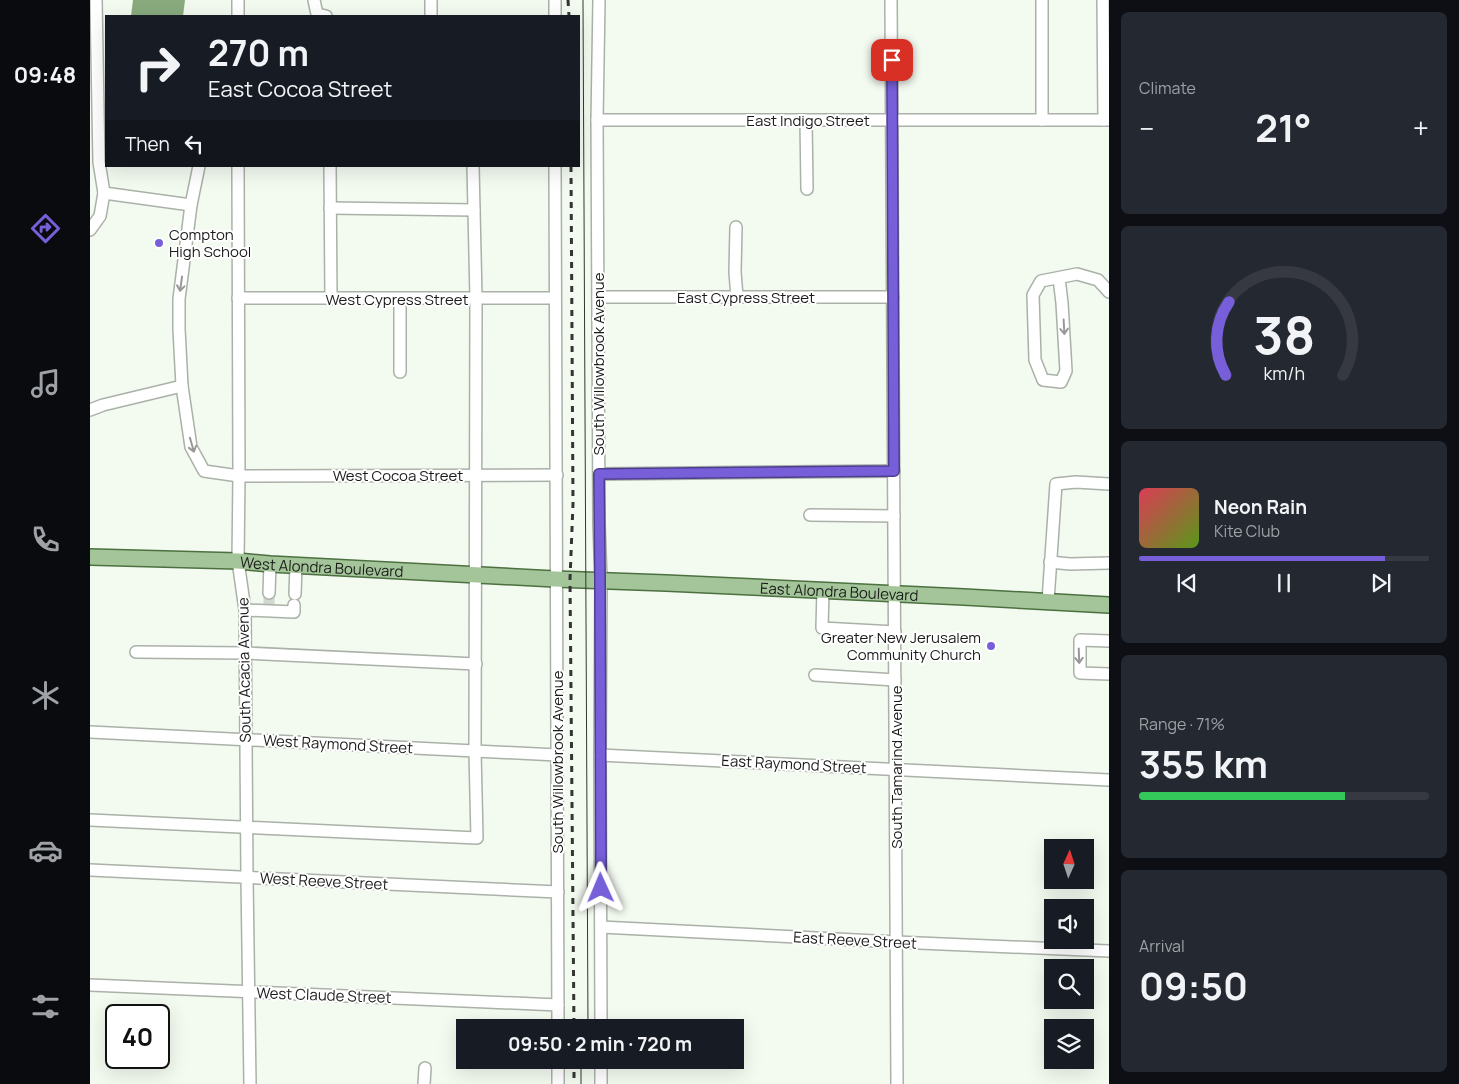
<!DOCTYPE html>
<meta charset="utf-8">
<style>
:root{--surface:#171b24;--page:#242831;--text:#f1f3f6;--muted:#9ea1a6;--line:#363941;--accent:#775fda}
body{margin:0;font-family:Manrope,sans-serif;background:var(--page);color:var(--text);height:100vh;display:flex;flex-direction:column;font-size:19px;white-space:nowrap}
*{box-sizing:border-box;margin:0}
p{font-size:16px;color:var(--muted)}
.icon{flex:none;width:28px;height:28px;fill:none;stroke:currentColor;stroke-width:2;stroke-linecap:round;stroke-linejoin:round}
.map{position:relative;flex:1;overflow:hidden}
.drawer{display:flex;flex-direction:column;gap:12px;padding:12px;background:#0d0f14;width:350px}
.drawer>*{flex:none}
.hud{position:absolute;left:15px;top:15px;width:475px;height:152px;border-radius:0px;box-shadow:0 5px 20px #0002;background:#171b24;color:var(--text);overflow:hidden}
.needle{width:32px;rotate:3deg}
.fabs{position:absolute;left:954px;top:839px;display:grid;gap:10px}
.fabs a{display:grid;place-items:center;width:50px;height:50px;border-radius:0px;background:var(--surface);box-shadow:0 5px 20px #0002;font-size:25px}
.speed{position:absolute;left:15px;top:1004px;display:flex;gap:10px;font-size:25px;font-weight:700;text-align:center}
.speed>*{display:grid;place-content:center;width:65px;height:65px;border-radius:50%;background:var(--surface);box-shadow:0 5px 20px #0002;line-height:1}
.speed .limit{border:2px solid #111;border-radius:8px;background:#fff;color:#111}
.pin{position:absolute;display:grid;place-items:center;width:42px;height:42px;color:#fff;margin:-21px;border-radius:10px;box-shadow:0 2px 8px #0006}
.me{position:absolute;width:55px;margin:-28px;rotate:359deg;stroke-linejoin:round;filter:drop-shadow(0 0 4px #0008)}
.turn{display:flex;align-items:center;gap:18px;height:105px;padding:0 20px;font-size:22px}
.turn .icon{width:65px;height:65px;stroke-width:2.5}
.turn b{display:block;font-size:35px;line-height:42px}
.then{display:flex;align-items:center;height:48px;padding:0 20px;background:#0003;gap:10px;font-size:19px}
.big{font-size:38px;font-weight:700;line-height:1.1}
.drawer .widget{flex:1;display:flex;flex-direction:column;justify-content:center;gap:8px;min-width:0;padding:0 18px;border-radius:8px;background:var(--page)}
.drawer .dial{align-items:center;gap:0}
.dial svg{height:130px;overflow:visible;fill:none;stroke:var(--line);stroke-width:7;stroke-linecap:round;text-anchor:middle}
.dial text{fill:var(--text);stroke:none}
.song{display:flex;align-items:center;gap:15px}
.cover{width:60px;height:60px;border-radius:8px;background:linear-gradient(135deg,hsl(350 70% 55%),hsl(90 70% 35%))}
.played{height:5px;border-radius:2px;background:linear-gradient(90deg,var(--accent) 85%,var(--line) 85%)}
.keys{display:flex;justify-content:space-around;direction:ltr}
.heat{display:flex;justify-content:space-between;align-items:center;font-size:28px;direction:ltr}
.charge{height:8px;border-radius:4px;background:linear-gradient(90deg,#34c759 71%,var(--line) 0)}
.trip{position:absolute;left:366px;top:1019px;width:288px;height:50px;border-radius:0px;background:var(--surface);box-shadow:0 5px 20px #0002;font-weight:700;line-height:50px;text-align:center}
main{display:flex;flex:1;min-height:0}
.menu{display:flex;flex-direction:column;width:90px;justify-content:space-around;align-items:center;background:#090b0e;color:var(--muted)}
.menu .icon{width:35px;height:35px}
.menu .on{color:var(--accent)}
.menu b{font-size:22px;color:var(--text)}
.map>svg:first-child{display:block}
.water{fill:#88aa7d}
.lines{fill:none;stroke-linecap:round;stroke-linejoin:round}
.minor-tunnel{stroke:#d2d9d0;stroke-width:11;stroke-dasharray:11 5.5;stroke-linecap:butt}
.minor-casing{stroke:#aab1a8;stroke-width:14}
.major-casing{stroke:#4c7040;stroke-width:18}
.minor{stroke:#fff;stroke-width:11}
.major{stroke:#a4c59a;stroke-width:15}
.tram{stroke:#333632;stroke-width:1}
.rail{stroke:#333632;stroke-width:3;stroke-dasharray:6 6;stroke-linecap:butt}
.oneway{stroke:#989897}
.route-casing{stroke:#4d3e8e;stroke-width:12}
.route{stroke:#775fda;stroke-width:9}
.poi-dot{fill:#775fda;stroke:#fff;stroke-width:2}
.labels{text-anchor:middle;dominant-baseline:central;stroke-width:4;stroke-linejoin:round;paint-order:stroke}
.street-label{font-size:15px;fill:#191b18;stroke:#fff}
.poi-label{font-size:15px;fill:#191b18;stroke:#fff;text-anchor:start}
</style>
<main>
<nav class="menu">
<b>09:48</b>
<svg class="icon on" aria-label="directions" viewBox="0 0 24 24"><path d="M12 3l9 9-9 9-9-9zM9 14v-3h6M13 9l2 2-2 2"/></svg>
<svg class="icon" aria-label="music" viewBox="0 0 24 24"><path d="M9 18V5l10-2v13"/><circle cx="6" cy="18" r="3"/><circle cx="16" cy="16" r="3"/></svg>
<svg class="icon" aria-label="phone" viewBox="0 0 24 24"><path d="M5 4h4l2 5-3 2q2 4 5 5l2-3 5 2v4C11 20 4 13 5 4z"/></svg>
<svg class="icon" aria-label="climate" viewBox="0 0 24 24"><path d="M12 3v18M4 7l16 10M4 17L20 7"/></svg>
<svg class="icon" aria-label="car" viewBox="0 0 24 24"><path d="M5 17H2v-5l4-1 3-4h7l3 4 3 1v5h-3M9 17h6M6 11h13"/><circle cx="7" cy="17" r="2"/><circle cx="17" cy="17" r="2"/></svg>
<svg class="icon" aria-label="filters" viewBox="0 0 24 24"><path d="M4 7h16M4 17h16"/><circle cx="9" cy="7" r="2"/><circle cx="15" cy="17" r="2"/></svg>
</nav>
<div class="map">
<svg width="1019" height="1084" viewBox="0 0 1019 1084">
<rect width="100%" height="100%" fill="#f3faf0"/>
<polygon class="water" points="43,0 95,0 93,16 41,16"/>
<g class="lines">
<polyline class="minor-tunnel" points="179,604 179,593"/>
<g class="minor-casing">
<g id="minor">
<polyline points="6,0 9,162 14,193 101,205"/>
<polyline points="224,0 227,14 236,16"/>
<polyline points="465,0 465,16"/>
<polyline points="509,0 507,120 509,524 511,580 510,755 511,1028"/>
<polyline points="801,0 807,1084"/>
<polyline points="952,0 952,120"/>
<polyline points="1013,0 1014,120"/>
<polyline points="148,16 148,0"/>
<polyline points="341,16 341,0"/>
<polyline points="507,120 1019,120"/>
<polyline points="716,120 717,189"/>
<polyline points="109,166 101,205 89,299 89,329 92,386 101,447 114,471 149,476 467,475"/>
<polyline points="148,166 149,476 148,561 155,610 157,878 160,1084"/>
<polyline points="240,166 241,299"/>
<polyline points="465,166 468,1028"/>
<polyline points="240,208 384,210"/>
<polyline points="646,227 645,272 647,297"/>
<polyline points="0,230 10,216 14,193"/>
<polyline points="969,278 972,303 976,371 971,382 953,380 945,360 943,295 951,281 987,274 1008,280 1019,292"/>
<polyline points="508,297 803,297"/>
<polyline points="148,298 465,298"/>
<polyline points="310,299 310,372"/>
<polyline points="0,410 13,405 92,386"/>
<polyline points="509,474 804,471"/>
<polyline points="720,515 804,516"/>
<polyline points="960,562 980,564 1019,563"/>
<polyline points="733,590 732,628 805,632"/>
<polyline points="179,593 180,564"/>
<polyline points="205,594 206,565"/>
<polyline points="958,601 966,484 986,482 1019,484"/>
<polyline points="155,610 204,612 204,605"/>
<polyline points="1019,641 990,640 990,673 1019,674"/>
<polyline points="46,652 156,653 386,664"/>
<polyline points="725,675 805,680"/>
<polyline points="0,732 467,755"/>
<polyline points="510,755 1019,780"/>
<polyline points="0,820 387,838 385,751 386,298 383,166"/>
<polyline points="0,870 468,892"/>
<polyline points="511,927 806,942 1019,951"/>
<polyline points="0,985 468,1005"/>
<polyline points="511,1060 511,1084"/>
<polyline points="334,1084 335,1068"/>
<polyline points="468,1084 468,1060"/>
</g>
</g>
<g class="major-casing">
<g id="major">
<path id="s1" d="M 0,557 L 148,561 L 180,564 L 465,579 L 576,583 L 874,597 L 1019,605"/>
</g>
</g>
<use href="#minor" class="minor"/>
<use href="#major" class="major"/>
<g class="tram">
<polyline points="493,0 498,1028"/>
<polyline points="491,1060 491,1084"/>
</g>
<g class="rail">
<polyline points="478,0 479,16"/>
<polyline points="481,166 483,504 480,579 484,1028"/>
<polyline points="484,1060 484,1084"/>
</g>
</g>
<defs><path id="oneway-shaft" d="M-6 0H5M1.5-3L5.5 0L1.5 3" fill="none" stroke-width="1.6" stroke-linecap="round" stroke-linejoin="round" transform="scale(1.25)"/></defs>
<g class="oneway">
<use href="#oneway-shaft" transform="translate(91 284) rotate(98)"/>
<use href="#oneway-shaft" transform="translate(974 327) rotate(87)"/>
<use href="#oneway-shaft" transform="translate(102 445) rotate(74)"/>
<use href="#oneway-shaft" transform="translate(989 656) rotate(88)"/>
</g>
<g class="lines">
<g class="route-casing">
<polyline id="route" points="511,888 510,580 509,474 804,471 802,60"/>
</g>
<use href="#route" class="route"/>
</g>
<g class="poi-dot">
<circle cx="69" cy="243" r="5"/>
<circle cx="901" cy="646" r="5"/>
</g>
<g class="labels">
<g class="street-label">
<text x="718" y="120">East Indigo Street</text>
<text x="656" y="297">East Cypress Street</text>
<text x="307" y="299">West Cypress Street</text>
<text transform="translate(508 364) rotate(-90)">South Willowbrook Avenue</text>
<text x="308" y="475">West Cocoa Street</text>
<text stroke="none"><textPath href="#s1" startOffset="232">West Alondra Boulevard</textPath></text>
<text stroke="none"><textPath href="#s1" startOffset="750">East Alondra Boulevard</textPath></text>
<text transform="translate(154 670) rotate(-91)">South Acacia Avenue</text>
<text transform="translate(248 744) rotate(3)">West Raymond Street</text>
<text transform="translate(467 762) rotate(-90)">South Willowbrook Avenue</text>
<text transform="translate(704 764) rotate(3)">East Raymond Street</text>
<text transform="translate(806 767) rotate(-90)">South Tamarind Avenue</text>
<text transform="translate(234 881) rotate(3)">West Reeve Street</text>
<text transform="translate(765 940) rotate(3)">East Reeve Street</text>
<text transform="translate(234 995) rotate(2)">West Claude Street</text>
</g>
<g class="poi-label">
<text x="79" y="234">Compton<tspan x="79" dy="17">High School</tspan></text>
<text x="891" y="637" text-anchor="end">Greater New Jerusalem<tspan x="891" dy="17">Community Church</tspan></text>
</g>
</g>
</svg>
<div class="fabs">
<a><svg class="needle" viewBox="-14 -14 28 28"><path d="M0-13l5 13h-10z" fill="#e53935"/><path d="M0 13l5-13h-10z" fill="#9ea1a6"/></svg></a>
<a><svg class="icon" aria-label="sound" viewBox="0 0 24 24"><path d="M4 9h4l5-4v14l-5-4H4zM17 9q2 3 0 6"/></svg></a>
<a><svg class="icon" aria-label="search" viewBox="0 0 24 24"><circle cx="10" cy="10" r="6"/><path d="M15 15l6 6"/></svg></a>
<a><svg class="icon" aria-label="layers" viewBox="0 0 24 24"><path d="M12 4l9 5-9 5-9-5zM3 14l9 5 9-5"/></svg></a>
</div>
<div class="speed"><div class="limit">40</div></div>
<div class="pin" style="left:802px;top:60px;background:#d93025"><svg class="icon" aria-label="arrive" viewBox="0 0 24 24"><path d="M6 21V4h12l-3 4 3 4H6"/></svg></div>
<svg class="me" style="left:511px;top:888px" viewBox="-20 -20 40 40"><path d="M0-17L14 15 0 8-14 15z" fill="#775fda" stroke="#fff" stroke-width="4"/></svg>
<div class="trip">09:50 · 2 min · 720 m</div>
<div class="hud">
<div class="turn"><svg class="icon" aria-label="right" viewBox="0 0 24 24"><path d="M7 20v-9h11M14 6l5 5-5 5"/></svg><div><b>270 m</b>East Cocoa Street</div></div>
<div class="then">Then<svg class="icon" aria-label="left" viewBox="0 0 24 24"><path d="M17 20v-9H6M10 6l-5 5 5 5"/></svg></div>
</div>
</div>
<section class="drawer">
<div class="widget"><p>Climate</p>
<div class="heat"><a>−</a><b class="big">21°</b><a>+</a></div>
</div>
<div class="widget dial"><svg viewBox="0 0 100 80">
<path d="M14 69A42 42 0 1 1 86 69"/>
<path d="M14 69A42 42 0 0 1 16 24" stroke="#775fda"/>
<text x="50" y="56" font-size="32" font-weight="700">38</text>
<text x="50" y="72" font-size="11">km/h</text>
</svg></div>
<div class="widget">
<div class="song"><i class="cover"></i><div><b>Neon Rain</b><p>Kite Club</p></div></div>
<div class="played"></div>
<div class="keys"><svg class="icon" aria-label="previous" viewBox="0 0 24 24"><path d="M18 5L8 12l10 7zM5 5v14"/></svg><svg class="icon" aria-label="pause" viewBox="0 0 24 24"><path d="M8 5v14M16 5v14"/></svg><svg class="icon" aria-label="next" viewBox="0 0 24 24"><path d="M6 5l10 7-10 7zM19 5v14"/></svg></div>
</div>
<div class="widget"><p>Range · 71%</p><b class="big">355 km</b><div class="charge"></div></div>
<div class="widget"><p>Arrival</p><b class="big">09:50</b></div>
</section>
</main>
